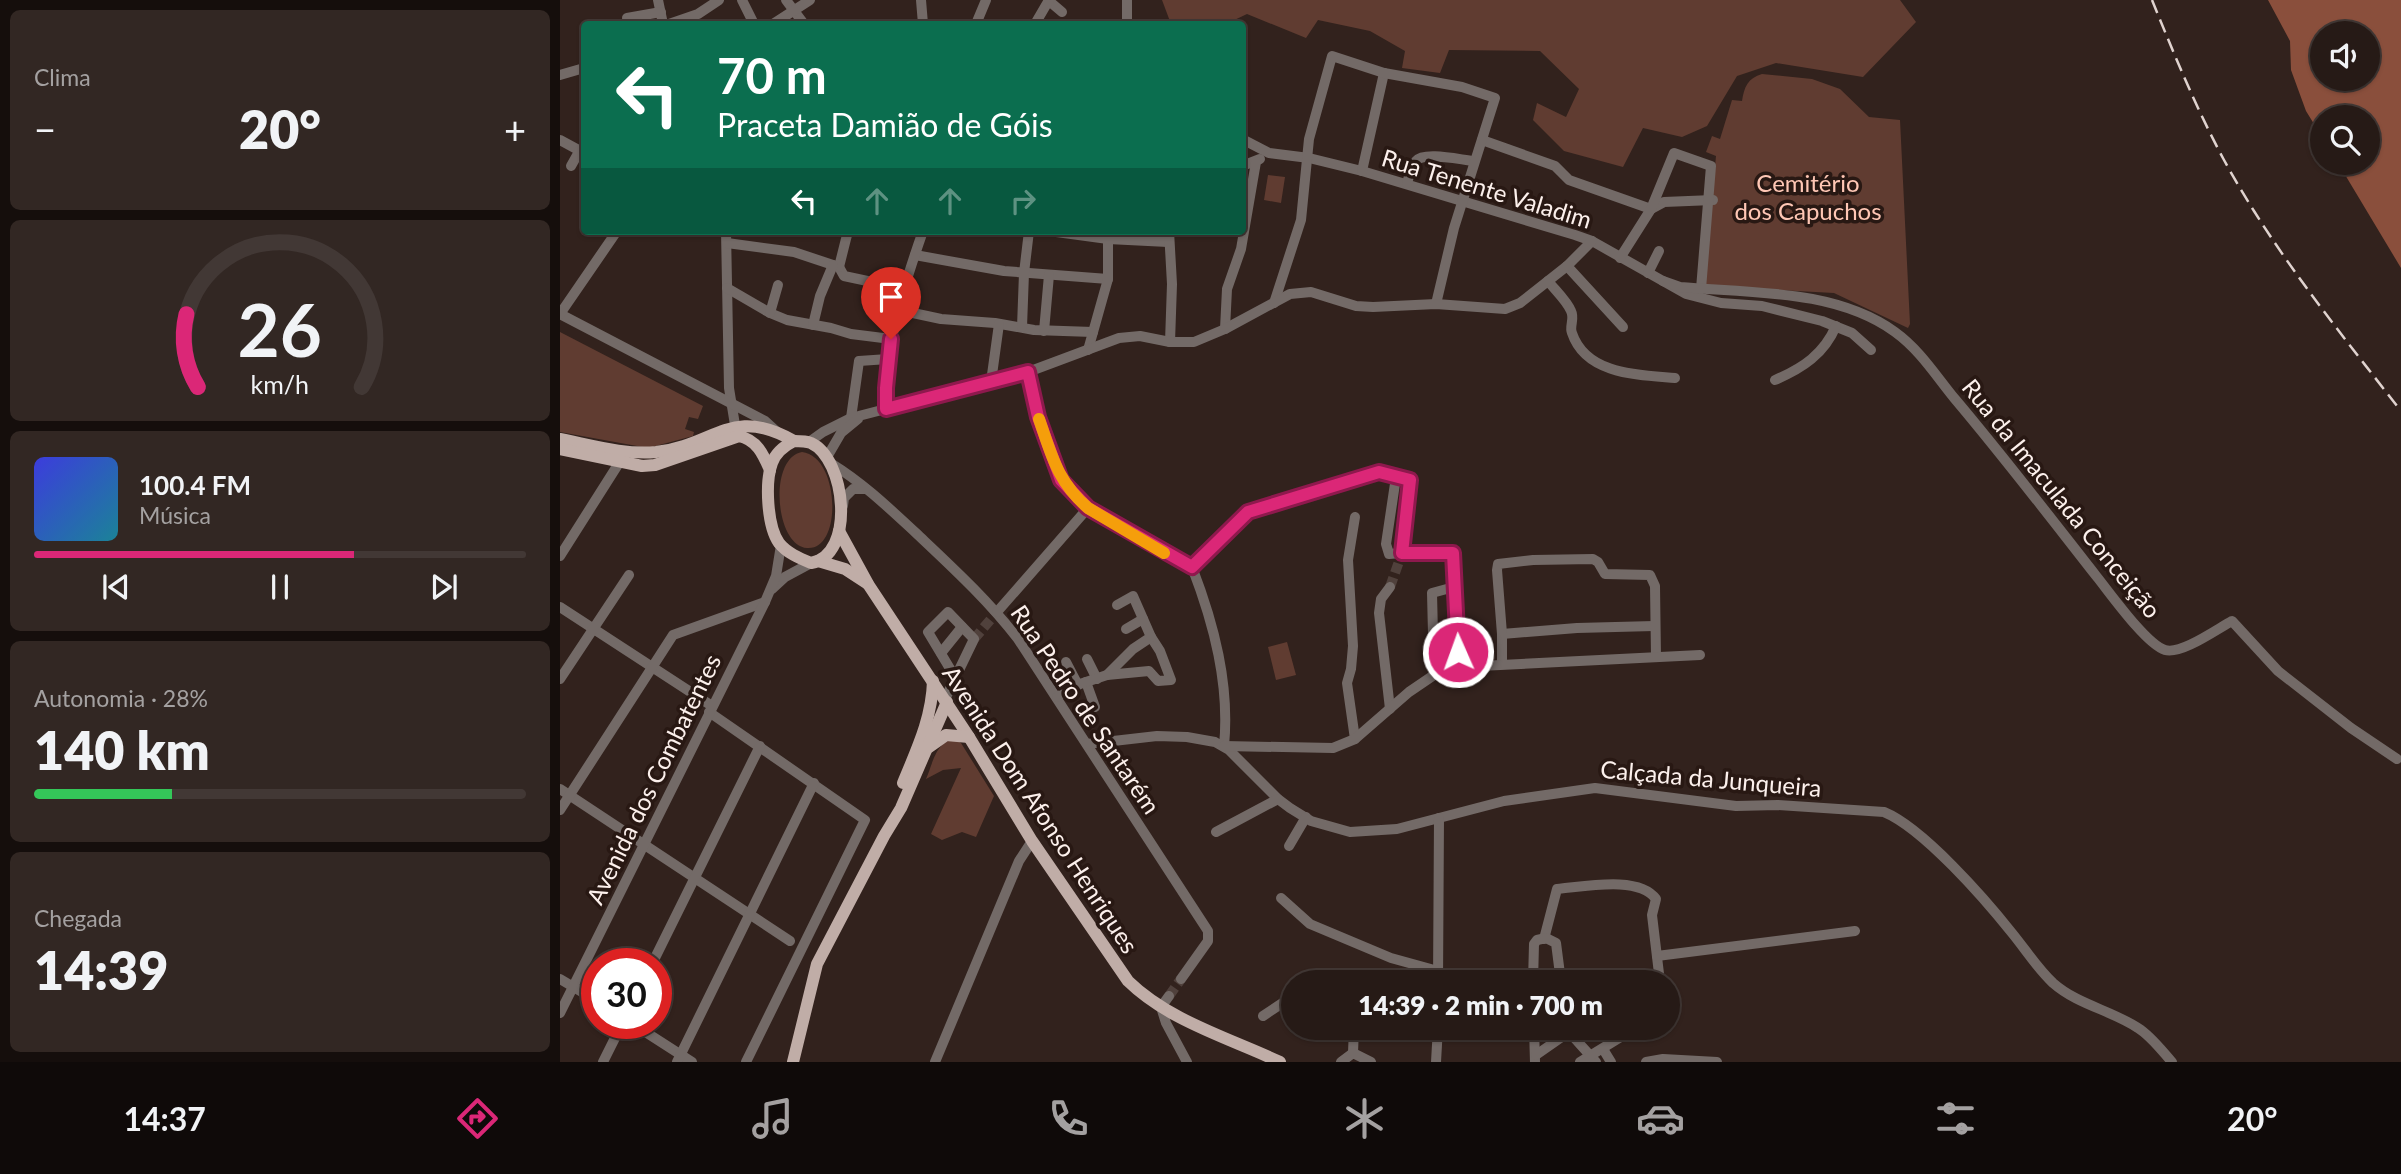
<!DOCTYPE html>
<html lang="pt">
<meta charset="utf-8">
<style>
:root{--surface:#261a16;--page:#322723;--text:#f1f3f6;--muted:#a4a1a1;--line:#423835;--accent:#db2777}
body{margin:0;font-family:Lato,sans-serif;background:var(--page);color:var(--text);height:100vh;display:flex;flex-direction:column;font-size:26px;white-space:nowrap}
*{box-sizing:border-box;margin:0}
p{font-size:23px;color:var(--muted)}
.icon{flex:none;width:38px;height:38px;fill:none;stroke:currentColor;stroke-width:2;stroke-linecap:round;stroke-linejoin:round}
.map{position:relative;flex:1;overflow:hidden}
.sheet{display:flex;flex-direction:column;gap:10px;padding:10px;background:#150e0c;width:560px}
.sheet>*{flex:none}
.banner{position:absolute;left:21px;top:21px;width:665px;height:214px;border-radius:7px;box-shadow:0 2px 5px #0004,0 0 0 2px var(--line);background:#0b6e4f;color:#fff;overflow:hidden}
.controls{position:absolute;left:1750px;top:21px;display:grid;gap:14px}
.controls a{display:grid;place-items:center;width:70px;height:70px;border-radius:50%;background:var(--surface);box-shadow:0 2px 5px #0004,0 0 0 2px var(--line);font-size:35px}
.speed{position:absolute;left:21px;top:948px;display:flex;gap:14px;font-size:35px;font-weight:700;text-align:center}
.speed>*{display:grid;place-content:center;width:91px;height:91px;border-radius:50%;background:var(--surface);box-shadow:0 2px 5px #0004,0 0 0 2px var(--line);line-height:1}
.speed .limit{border:10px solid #d22;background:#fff;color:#111}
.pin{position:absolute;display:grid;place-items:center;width:60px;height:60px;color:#fff;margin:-72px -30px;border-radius:50% 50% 50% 0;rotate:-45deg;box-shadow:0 0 7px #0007}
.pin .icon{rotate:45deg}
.me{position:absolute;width:77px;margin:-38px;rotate:358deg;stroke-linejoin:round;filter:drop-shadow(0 0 5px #0008)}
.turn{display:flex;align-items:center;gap:24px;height:147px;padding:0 21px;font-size:32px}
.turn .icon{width:91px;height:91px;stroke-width:2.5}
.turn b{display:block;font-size:49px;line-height:60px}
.lanes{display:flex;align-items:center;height:66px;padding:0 21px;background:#0003;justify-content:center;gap:35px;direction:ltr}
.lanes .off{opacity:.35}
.big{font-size:52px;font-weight:800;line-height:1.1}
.sheet .widget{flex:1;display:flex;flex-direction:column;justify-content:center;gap:10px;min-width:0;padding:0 24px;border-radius:10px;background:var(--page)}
.sheet .dial{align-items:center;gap:0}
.dial svg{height:182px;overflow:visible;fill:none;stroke:var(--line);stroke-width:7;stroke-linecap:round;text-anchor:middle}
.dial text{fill:var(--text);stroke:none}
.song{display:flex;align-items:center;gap:21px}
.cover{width:84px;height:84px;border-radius:10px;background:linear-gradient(135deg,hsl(240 70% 55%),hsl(190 70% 35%))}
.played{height:7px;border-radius:4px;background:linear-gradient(90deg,var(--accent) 65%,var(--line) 65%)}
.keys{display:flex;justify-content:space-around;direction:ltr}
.heat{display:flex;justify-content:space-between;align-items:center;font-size:38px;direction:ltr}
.charge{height:10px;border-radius:5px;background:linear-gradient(90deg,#34c759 28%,var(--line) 0)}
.trip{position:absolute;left:721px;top:970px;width:399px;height:70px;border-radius:35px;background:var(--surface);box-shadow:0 2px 5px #0004,0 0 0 2px var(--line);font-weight:800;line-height:70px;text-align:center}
.menu{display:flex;height:112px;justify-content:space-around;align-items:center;background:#0f0a09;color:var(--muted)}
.menu .icon{width:49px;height:49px}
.menu .on{color:var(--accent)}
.menu b{font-size:32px;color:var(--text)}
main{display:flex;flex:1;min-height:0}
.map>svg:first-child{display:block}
.green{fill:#603c31}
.water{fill:#8a4f3c;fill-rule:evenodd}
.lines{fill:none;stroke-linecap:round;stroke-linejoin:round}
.minor-tunnel{stroke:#50413c;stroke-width:10;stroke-dasharray:10 5;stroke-linecap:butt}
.minor{stroke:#736a67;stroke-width:10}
.major{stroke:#c0ada7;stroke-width:12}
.rail{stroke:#e0d3cf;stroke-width:2.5;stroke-dasharray:14 7;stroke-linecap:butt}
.route-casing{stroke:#8e194d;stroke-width:18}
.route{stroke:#db2777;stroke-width:12}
.slow{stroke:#f59e0b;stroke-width:12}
.labels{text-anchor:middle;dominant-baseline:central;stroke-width:7;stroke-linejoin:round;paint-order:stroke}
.park-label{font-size:24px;fill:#ffc7b5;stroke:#281813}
.street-label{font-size:24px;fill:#fcf0ec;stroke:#281813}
</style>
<main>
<section class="sheet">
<div class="widget"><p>Clima</p>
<div class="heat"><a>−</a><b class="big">20°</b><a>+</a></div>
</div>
<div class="widget dial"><svg viewBox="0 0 100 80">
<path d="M14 69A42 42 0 1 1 86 69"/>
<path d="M14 69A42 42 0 0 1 9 37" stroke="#db2777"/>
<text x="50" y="56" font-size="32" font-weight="700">26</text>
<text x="50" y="72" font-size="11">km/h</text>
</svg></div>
<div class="widget">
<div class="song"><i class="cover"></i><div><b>100.4 FM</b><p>Música</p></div></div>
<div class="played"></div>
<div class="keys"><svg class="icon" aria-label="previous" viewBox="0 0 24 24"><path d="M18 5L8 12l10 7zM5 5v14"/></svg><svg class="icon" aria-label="pause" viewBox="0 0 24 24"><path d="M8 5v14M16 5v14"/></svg><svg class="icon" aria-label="next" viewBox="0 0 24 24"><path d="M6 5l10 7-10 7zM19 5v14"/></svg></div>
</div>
<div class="widget"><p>Autonomia · 28%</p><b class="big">140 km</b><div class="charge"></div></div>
<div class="widget"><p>Chegada</p><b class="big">14:39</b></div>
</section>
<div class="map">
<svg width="1841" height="1062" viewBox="0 0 1841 1062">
<rect width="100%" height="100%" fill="#32221d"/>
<g class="green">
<polygon points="602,0 1340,0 1356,22 1303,77 1216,63 1177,76 1147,126 1122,137 1083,128 1063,167 1004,151 973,120 977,103 1006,117 1019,89 980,51 889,50 880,73 842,68 845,51 810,31 758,20 746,38 687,14 666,24 611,24"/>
<path d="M 1202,74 L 1252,79 L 1280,89 L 1309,117 L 1340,120 L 1350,324 L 1348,328 L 1274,293 L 1144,286 L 1156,156 L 1146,152 L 1152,136 L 1160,139 L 1172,100 L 1182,101 C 1184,87 1188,78 1202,74 Z"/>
<polygon points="708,175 725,177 721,203 704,200"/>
<polygon points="0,332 143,406 138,419 129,417 125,429 134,432 133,436 88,448 0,432"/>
<path d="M 242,452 C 280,456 283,551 247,548 C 215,546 208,458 242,452 Z"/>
<polygon points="727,642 736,675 716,680 708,647"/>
<path d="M 395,739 L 401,743 L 434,796 L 416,837 L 402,832 L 382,840 L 371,834 L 401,768 L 383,770 L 366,779 C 373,763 376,741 395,739 Z"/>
</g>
<path class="water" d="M 1708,0 L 1841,0 L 1841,268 L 1778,163 L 1808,163 L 1808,117 L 1762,117 L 1762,137 L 1746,111 L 1731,70 L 1730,41 ZM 1762,33 L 1808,33 L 1808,79 L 1762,79 Z"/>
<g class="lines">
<g class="minor-tunnel">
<polyline points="830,587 842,553"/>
<polyline points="414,639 437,612"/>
<polyline points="609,996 621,979"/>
</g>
<g class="minor">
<polyline points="98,0 103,24"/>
<polyline points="182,0 194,24"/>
<polyline points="226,0 244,24"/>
<polyline points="361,0 363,24"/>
<polyline points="567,0 567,24"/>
<polyline points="489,1 502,12"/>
<polyline points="68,24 67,18 101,12"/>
<polyline points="109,24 138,14 159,0"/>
<polyline points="213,24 250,0"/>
<polyline points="416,24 426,0"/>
<polyline points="475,24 489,0"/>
<polyline points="0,75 24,68"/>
<polyline points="682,139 709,153 749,158 802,171 1015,235 1032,241 1126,294 1161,303 1202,306 1262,321 1292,333 1311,350"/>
<polyline points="0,140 24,153"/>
<polyline points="922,140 995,166 1009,180 1091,209"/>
<polyline points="11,166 20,150"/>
<polyline points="682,166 700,159"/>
<polyline points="802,171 824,73"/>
<path d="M 847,183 C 849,177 851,167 856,161 C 864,151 901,160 914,161"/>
<polyline points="1091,209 1104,202 1153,200"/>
<polyline points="166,231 169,388 175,425"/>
<polyline points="489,231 548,239 608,242"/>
<polyline points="609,231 612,284 610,342"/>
<polyline points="167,243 234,252 279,267"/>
<polyline points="355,255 444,271 548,279"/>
<polyline points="1060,258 1091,209 1114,153 1151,166 1141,289"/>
<polyline points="1007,266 1063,327"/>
<polyline points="279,267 284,276 345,289"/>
<polyline points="279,267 288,231"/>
<polyline points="1088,273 1099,251"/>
<path d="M 988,281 C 995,290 1007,301 1011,311 C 1015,319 1009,326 1012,333 C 1026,375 1079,375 1115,378"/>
<path d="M 1103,281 L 1120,287 C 1190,293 1276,289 1335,332 C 1360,350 1376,376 1395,399 C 1444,457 1490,517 1537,577 C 1550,593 1586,644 1605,650 C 1621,655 1657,629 1672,621 L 1718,671 L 1791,728 L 1837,759"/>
<polyline points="167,288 210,313 227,320 271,328 291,334 331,339"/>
<polyline points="714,303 741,220 749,139 772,56 824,73 902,87 935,98 894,228 876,304"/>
<polyline points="339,310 381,319 435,323 474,330 533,332"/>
<polyline points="210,313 218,285"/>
<polyline points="0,314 205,421 216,431"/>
<polyline points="0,314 57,231"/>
<polyline points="253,325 260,296 273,265"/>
<polyline points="462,327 464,273 469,231"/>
<polyline points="665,329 667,289 681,249 696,162"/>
<polyline points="484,331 489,275"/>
<polyline points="528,350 548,279 548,231"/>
<path d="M 468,372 L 478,417 L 501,480 L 528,508 L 632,567 C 654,624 670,685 664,746"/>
<path d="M 1215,380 C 1243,368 1264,354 1276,326"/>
<polyline points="431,382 439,324"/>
<path d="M 326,409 C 324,347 343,288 363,231"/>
<polyline points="291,418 299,361 328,359"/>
<polyline points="249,442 263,432 291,418 468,372 559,338 580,336 610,342 634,342 665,329 730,294 751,292 796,306 813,307 876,304 945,309 960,303 1007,266 1032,241"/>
<polyline points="267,457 281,433 298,419"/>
<path d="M 272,464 C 303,483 330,509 356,533 C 392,567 428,600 458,639 L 648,931 L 648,941 L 621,979"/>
<polyline points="283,506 284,498 293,489 306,489"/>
<polyline points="795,517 788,560 793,646 791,669 787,683 795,739"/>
<polyline points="842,553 893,553 894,587"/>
<polyline points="0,556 59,463"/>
<polyline points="632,567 688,512 819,472 850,480 842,553 829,554 826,544 836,477"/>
<polyline points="830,587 821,599 819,613 830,709"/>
<polyline points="212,589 225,577 251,563"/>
<polyline points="0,607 152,706"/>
<polyline points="437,612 528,508"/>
<polyline points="566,629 583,619"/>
<polyline points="942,634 1017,628 1094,626"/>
<polyline points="381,653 402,627"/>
<polyline points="874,655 898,651"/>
<polyline points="527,659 537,679"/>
<polyline points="506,662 518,685"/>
<polyline points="942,663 942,634 937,570 938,564 973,560 1033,559 1038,562 1045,574 1090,575 1095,586 1096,657"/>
<polyline points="547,675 589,671 598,681 611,680 600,651 591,637"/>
<polyline points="874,675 872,593 894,587 900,667"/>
<polyline points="0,679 69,575"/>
<polyline points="526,682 535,707"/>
<polyline points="497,697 517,685 547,675 573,649 591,637 573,596 557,605"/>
<polyline points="385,699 414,639 388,612 368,632 395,677"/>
<polyline points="149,712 305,820 186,1062"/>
<path d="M 527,744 L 597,736 L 627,737 L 655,742 L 669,750 L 718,799 L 730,808 L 751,821 L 790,832 L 837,829 L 944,801 L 1035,788 L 1176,806 L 1218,805 L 1324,812 C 1363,828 1425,899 1452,933 C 1466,950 1477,968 1493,983 C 1518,1005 1551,1010 1578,1028 C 1591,1036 1602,1051 1612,1062"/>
<polyline points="664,746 773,748 795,739 849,692 874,675 900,667 1140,655"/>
<polyline points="0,789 230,941"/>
<polyline points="0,810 113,635 205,602"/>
<polyline points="656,832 718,799"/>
<polyline points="729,846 746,817"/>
<polyline points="721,898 750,924 831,958 878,971"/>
<path d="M 984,939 L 997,889 C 1023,887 1079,875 1096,899 L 1092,915 L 1100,982"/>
<polyline points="1097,956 1295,931"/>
<polyline points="92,964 200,746"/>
<polyline points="0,979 37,1001"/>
<polyline points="878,982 879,818"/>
<polyline points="973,982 974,944 977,940 986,938 996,943 1001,982"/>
<polyline points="609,996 601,1007 606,1023 627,1062"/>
<polyline points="0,1013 205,602 216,576 221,545"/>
<polyline points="703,1016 733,996"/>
<polyline points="73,1024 132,1062"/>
<polyline points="974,1027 975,1062"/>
<polyline points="1008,1027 1009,1032 1036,1062"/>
<polyline points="1043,1049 1051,1062"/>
<polyline points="793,1053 794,1027"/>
<polyline points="976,1055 1009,1032"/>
<polyline points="43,1062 62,1024"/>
<polyline points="117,1062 254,783"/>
<polyline points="375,1062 459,861 472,841"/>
<polyline points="781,1062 793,1053 811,1062"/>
<polyline points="876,1062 878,1027"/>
<polyline points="1020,1062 1077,1027"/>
<polyline points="1086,1062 1103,1059 1157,1062"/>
</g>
<g class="major">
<path d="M 0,439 C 31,445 64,455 96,452 C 156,445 171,405 234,441"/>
<path d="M 234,441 C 239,441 246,441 251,443 C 286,459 296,555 251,563 C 239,558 227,553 219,543 C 207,526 205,482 212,463 C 216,452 224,446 234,441 Z"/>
<path d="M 0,449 L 82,466 L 95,465 L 179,436 C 197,440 203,454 210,470"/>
<path d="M 279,531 L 308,584 L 409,737 L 472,841 L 568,981 C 609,1021 669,1038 720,1062"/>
<polyline points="258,561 285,569 308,584"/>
<polyline points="369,747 386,735 409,737"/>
<path d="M 343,783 C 357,749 372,718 373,681"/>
<polyline points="233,1062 257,964 324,836 341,808 387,702"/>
</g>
<path class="rail" d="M 1592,0 C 1614,54 1636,108 1664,160 C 1713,250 1778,330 1841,411"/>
</g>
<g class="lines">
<g class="route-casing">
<polyline id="route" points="331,339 326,388 326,409 468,372 478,417 501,480 528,508 632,567 688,512 819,472 850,480 842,553 893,553 898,652"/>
</g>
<use href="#route" class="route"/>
<path class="slow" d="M 479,419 C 492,456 497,481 528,508 L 604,553"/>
</g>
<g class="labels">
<g class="park-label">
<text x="1248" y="182">Cemitério<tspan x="1248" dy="28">dos Capuchos</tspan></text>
</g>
<g class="street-label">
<text transform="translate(927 188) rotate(17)">Rua Tenente Valadim</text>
<text transform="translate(1502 498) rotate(51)">Rua da Imaculada Conceição</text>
<text transform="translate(526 709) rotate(56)">Rua Pedro de Santarém</text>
<text transform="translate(1151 778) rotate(5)">Calçada da Junqueira</text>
<text transform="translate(93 779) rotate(-64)">Avenida dos Combatentes</text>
<text transform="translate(481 809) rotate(57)">Avenida Dom Afonso Henriques</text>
</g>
</g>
</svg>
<div class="controls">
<a><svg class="icon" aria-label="sound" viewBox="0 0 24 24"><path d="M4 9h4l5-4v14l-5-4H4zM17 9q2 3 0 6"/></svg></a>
<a><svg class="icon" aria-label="search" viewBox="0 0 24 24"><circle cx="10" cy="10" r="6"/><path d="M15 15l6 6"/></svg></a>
</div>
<div class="speed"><div class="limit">30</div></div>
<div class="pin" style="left:331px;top:339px;background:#d93025"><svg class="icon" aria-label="arrive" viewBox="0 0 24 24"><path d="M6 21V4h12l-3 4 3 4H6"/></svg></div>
<svg class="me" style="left:898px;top:652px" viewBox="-20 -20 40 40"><circle r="17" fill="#db2777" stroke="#fff" stroke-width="3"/><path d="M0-11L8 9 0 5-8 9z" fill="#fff"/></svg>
<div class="trip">14:39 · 2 min · 700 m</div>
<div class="banner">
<div class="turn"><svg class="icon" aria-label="left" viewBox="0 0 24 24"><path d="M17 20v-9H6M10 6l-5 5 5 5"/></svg><div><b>70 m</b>Praceta Damião de Góis</div></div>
<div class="lanes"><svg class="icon" aria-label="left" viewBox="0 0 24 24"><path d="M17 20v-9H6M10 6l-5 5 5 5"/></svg><svg class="icon off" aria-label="ahead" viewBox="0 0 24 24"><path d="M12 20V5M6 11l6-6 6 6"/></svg><svg class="icon off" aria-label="ahead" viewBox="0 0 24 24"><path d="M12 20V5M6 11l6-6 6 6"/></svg><svg class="icon off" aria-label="right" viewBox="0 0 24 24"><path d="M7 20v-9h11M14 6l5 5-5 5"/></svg></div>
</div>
</div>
</main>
<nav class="menu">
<b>14:37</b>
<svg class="icon on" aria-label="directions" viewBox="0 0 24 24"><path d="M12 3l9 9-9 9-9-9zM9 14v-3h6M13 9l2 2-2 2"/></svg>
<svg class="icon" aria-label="music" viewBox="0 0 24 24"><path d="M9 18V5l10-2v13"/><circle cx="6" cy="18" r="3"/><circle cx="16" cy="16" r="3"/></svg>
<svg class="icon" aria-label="phone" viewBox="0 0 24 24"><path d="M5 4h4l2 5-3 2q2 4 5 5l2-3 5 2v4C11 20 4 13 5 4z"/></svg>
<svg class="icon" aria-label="climate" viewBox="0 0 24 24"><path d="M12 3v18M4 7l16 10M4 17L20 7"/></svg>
<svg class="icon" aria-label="car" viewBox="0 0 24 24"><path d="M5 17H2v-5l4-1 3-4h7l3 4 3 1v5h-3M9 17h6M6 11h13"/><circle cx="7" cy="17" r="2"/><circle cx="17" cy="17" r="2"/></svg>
<svg class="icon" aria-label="filters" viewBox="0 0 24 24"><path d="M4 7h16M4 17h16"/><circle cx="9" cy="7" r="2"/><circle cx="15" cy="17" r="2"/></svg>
<b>20°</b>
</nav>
